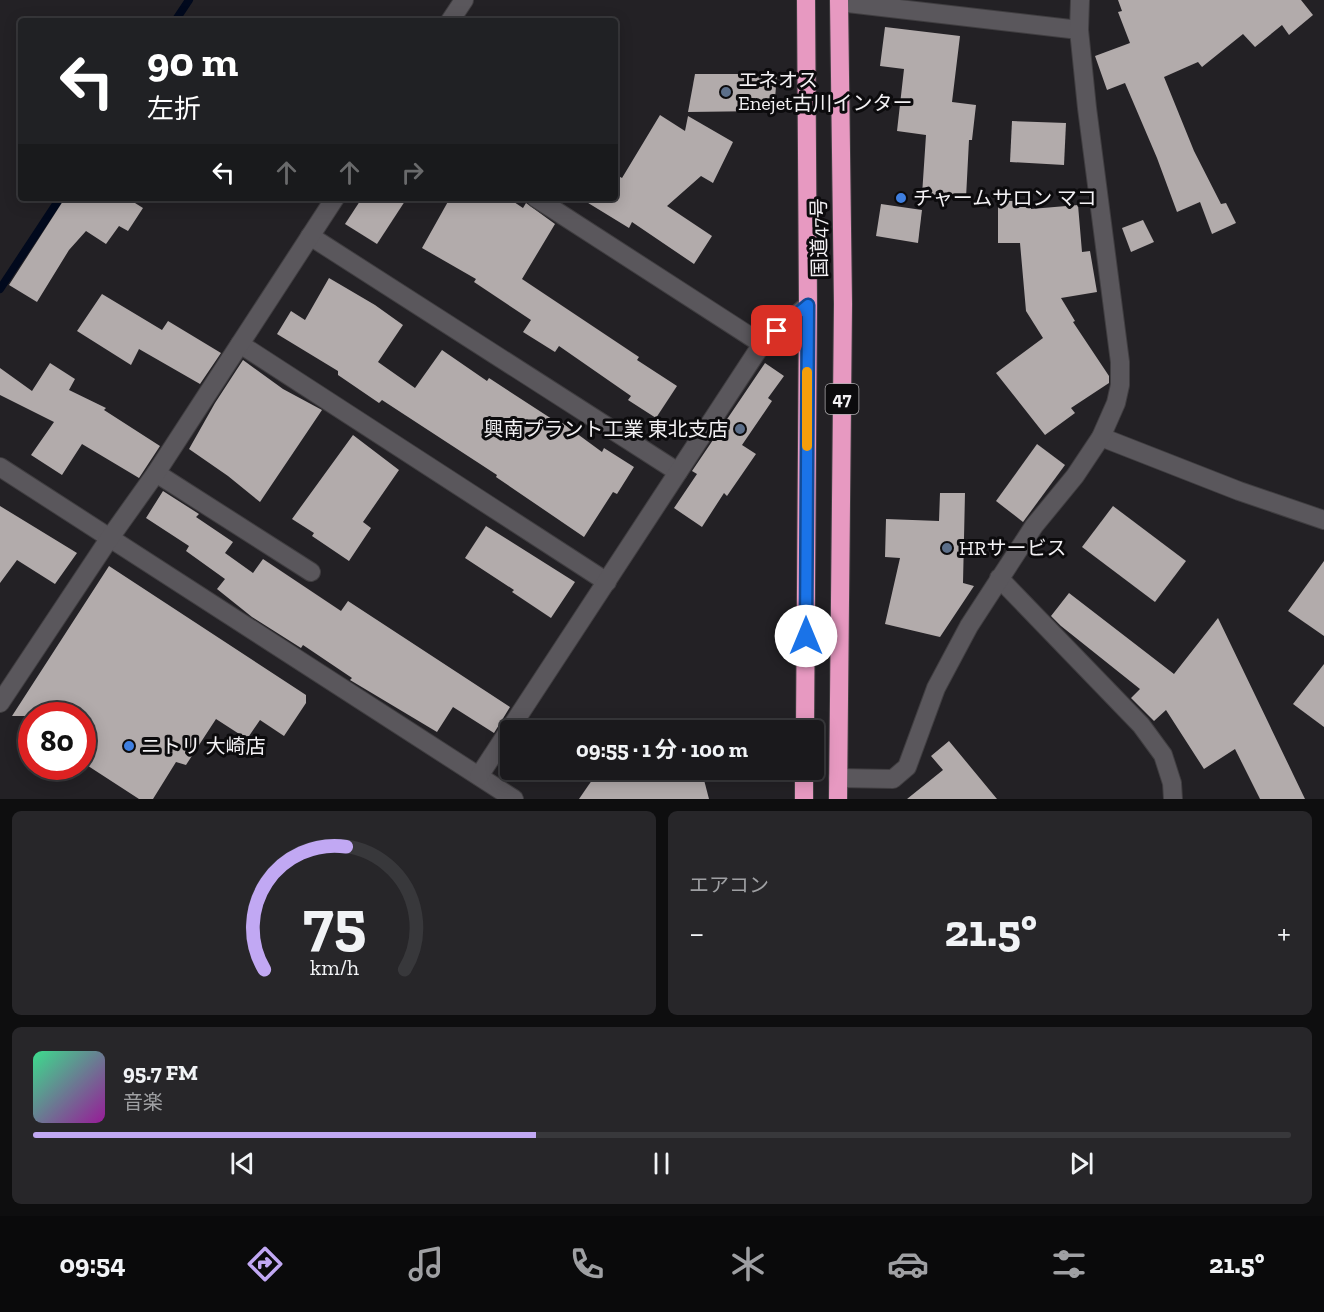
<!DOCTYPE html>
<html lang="ja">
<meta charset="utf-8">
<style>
:root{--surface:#1a191c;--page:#272629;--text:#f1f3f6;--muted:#9fa0a3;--line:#38383b;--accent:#c1a8f3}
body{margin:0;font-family:"Zilla Slab","Noto Sans JP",serif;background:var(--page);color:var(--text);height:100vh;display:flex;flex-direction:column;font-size:22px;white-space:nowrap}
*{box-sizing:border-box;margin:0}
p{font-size:20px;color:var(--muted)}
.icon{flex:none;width:33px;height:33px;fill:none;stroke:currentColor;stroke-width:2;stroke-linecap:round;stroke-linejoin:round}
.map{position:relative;height:799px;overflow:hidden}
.details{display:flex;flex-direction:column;gap:12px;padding:12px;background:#0e0e0f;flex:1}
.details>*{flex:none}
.guide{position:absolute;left:18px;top:18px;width:600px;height:183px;border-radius:6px;box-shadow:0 3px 15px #0003,0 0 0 2px var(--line);background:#202124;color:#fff;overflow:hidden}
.speed{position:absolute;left:18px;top:702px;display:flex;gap:12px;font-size:30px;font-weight:700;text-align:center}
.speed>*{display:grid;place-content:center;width:78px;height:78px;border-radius:50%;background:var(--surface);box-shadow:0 3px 15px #0003,0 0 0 2px var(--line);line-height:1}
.speed .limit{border:9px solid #d22;background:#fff;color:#111}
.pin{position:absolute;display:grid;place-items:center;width:51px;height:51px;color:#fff;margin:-26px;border-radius:12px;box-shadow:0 3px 9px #0006}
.me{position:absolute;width:66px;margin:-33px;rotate:0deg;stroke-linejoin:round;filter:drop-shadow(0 0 4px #0008)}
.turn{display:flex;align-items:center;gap:21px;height:126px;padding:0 30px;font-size:27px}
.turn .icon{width:78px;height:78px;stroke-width:2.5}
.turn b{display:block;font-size:42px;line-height:51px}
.lanes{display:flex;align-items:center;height:57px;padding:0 30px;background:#0003;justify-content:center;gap:30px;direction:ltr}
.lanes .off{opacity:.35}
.big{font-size:45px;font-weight:700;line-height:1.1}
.details .card{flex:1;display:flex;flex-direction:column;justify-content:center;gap:9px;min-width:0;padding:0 21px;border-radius:9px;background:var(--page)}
.details .dial{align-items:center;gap:0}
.dial svg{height:156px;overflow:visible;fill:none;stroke:var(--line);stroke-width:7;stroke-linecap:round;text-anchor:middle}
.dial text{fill:var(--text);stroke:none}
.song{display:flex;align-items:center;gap:18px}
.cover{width:72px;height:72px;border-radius:9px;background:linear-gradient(135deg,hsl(150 70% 55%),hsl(300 70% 35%))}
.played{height:6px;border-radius:3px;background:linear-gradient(90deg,var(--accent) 40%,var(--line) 40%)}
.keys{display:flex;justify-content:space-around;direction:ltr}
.heat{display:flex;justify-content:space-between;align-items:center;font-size:33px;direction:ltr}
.details .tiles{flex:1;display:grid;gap:12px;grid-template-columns:1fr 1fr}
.card:last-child{grid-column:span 2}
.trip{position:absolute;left:500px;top:720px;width:324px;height:60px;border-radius:6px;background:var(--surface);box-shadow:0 3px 15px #0003,0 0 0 2px var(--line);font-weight:700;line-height:60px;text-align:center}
.menu{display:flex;height:96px;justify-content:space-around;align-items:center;background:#0a0a0b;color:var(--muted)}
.menu .icon{width:42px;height:42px}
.menu .selected{color:var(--accent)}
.menu b{font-size:27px;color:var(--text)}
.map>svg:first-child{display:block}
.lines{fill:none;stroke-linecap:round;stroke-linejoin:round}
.stream{stroke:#01091d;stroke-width:8}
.building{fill:#b2abab}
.minor-casing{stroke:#403e41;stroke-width:20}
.highway-casing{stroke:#403e41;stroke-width:20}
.minor{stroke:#5a575c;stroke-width:18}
.highway{stroke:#e799c1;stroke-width:18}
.route-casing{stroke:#114b97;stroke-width:15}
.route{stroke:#1a73e8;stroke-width:10}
.slow{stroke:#f59e0b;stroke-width:10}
.service-dot{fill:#5c6f8a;stroke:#0c0b0d;stroke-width:2}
.shop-dot{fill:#3f7fe0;stroke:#0c0b0d;stroke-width:2}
.labels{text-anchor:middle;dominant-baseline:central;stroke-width:6;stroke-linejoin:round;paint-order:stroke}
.shield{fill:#0c0b0d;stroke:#aeacaf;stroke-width:1.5}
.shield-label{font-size:18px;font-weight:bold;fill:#f3f1f4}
.poi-label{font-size:20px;fill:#f3f1f4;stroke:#0c0b0d;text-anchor:start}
.street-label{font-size:20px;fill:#f3f1f4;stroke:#0c0b0d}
</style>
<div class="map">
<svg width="1324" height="799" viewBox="0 0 1324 799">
<rect width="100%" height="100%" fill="#232125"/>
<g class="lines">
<g class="stream">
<polyline points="175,21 189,0"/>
<polyline points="0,289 60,198"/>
</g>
</g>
<g class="building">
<polygon points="1118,0 1301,0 1313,15 1289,35 1282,25 1255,47 1243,34 1202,67 1198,62 1164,77 1194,151 1221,204 1226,203 1236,223 1212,234 1200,202 1177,212 1157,158 1125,83 1107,90 1095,56 1130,43 1118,12 1122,11"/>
<polygon points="885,27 960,36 952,102 976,105 972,140 969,140 966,198 922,195 926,135 897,131 904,69 880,66"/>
<polygon points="695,74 777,74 774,111 688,112"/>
<polygon points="660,115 685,131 688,116 733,142 713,183 701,176 667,206 712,236 694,264 632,222 629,228 580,198 615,198 615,174 622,178"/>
<polygon points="1012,121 1066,123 1064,165 1010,162"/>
<polygon points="65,198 127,198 143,208 128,231 119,226 106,244 86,231 69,250 37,302 9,285"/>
<polygon points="362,198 407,198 377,244 345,224"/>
<polygon points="450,198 508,198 523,208 526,203 555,224 522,279 639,357 637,360 677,386 656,418 628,400 631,396 559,346 555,352 523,332 531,320 474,282 476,279 422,248"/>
<polygon points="998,201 1031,201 1031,209 1078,205 1082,252 1090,251 1097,292 1061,298 1075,321 1073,322 1109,376 1109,383 1071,408 1075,413 1045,435 996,373 1043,338 1026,311 1020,243 998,243"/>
<polygon points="881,204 922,210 918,243 876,236"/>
<polygon points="1143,220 1154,242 1131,252 1122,228"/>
<polygon points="329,278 375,305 403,325 378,362 415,388 442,350 487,381 489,378 555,421 557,419 602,452 604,448 634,467 617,494 613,492 584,537 496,477 497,475 382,400 379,403 338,375 338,371 277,334 291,311 305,320"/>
<polygon points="102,294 162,330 168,321 221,353 200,384 139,349 131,365 77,331"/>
<polygon points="243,360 283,389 322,410 260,502 228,476 189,449 215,403"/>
<polygon points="50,363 75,379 69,390 106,408 104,410 160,446 139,478 82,444 62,475 31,455 54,422 0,395 0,368 32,391"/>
<polygon points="765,363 784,376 768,398 772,401 742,445 756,454 727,496 724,493 702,527 674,508 697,474 692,471"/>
<polygon points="353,435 399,470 363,522 371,528 349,561 312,536 314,533 292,519"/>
<polygon points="1037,444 1065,465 1023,522 996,501"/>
<polygon points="163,491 199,514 196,517 233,542 225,553 253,573 263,559 341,611 348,601 510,707 494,733 453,707 437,732 350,680 352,678 303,645 301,648 252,617 217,589 225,579 186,551 189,546 146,518"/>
<polygon points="940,493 965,493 963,583 974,586 940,637 885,624 900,558 885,557 886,519 939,521"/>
<polygon points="0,506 77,553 55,584 17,560 0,583"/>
<polygon points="1113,506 1186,561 1155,602 1082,547"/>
<polygon points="486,526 575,582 551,618 512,592 514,590 465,558"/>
<polygon points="1324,561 1324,636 1288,611"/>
<polygon points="109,566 306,695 306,703 284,736 260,720 247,739 216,719 186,765 176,762 153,799 139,799 82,762 82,716 12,716"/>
<polygon points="1069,593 1174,674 1218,618 1305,799 1260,799 1235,749 1204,769 1166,710 1154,721 1131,698 1140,689 1061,626 1051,616"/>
<polygon points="1324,664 1324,727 1293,704"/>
<polygon points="949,741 997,799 907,799 943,770 931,756"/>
<polygon points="599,770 693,770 703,776 709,799 579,799"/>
</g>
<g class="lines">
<g class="minor-casing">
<g id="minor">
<polyline points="839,2 1079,30"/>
<polyline points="450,21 464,0"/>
<polyline points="536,198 762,344"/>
<polyline points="310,236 678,472"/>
<polyline points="240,344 607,582"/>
<polyline points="1101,437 1239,491 1324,520"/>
<polyline points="0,467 514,799"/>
<polyline points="156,473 311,572"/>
<polyline points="999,578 1141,725 1163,755 1172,783 1173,799"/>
<polyline points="0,703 109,539 156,473 335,198"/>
<polyline points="479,776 762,344 808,305"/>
<polyline points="838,778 893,779 907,767 936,688 969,626 1034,526 1075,476 1101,437 1116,403 1120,385 1120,362 1087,108 1079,30 1080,0"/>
</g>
</g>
<g class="highway-casing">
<g id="highway">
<polyline points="805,730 808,305 806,0"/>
<polyline points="804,799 804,770"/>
<polyline points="838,799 843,304 839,0"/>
</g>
</g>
<use href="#minor" class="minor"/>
<use href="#highway" class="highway"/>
</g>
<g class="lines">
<g class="route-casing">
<polyline id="route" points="777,331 808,305 806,636"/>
</g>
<use href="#route" class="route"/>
<polyline class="slow" points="807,446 807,372"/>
</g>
<g class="service-dot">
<circle cx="726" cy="92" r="6"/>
<circle cx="740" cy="429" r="6"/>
<circle cx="947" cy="548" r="6"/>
</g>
<g class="shop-dot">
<circle cx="901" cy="198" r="6"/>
<circle cx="129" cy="746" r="6"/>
</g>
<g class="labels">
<rect class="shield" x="825.5" y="384" width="33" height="30" rx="4.5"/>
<g class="shield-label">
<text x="842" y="399">47</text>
</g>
<g class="poi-label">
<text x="738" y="80">エネオス<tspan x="738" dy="23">Enejet古川インター</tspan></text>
<text x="913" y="198">チャームサロン マコ</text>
<text x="728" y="429" text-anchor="end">興南プラント工業 東北支店</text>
<text x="959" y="548">HRサービス</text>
<text x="141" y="746">ニトリ 大崎店</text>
</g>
<g class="street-label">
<text transform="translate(819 238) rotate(-91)">国道47号</text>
</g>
</g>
</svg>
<div class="speed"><div class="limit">80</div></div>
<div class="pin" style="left:777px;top:331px;background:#d93025"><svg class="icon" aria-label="arrive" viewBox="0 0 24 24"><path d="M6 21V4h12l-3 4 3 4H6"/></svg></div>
<svg class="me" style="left:806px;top:636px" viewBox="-20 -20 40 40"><circle r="19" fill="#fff"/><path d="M0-13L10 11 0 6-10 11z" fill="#1a73e8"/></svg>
<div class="trip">09:55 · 1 分 · 100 m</div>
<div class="guide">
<div class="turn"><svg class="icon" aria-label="left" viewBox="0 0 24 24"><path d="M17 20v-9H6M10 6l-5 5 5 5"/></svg><div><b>90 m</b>左折</div></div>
<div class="lanes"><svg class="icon" aria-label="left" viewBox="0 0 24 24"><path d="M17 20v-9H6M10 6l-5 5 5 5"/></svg><svg class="icon off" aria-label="ahead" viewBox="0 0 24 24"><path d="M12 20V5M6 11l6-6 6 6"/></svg><svg class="icon off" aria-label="ahead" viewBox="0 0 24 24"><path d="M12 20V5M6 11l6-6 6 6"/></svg><svg class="icon off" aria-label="right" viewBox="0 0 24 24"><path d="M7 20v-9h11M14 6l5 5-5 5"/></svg></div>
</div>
</div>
<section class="details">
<div class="tiles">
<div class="card dial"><svg viewBox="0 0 100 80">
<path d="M14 69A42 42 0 1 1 86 69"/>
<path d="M14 69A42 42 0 0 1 56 6" stroke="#c1a8f3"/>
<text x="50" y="56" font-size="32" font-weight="700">75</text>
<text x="50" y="72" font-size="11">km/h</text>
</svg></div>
<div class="card"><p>エアコン</p>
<div class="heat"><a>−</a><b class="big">21.5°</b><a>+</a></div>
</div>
<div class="card">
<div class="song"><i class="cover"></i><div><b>95.7 FM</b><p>音楽</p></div></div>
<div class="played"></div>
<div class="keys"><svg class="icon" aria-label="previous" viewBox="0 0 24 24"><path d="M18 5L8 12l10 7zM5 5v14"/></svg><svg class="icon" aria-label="pause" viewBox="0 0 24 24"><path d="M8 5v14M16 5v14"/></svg><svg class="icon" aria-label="next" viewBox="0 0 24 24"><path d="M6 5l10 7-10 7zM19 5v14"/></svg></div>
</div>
</div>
</section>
<nav class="menu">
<b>09:54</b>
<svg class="icon selected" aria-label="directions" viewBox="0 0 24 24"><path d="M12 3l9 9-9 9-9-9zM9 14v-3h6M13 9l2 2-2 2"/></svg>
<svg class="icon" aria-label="music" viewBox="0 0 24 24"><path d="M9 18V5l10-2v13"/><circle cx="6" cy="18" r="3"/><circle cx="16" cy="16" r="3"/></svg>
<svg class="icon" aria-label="phone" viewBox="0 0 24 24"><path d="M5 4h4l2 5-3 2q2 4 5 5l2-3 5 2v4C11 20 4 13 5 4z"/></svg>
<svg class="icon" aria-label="climate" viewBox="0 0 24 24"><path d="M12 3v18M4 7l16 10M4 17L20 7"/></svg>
<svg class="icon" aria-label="car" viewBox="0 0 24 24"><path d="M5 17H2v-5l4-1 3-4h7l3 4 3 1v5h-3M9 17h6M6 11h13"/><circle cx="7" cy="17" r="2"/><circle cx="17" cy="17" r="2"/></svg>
<svg class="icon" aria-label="filters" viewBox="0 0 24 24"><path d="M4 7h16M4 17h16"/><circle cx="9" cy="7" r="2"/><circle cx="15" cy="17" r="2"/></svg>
<b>21.5°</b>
</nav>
